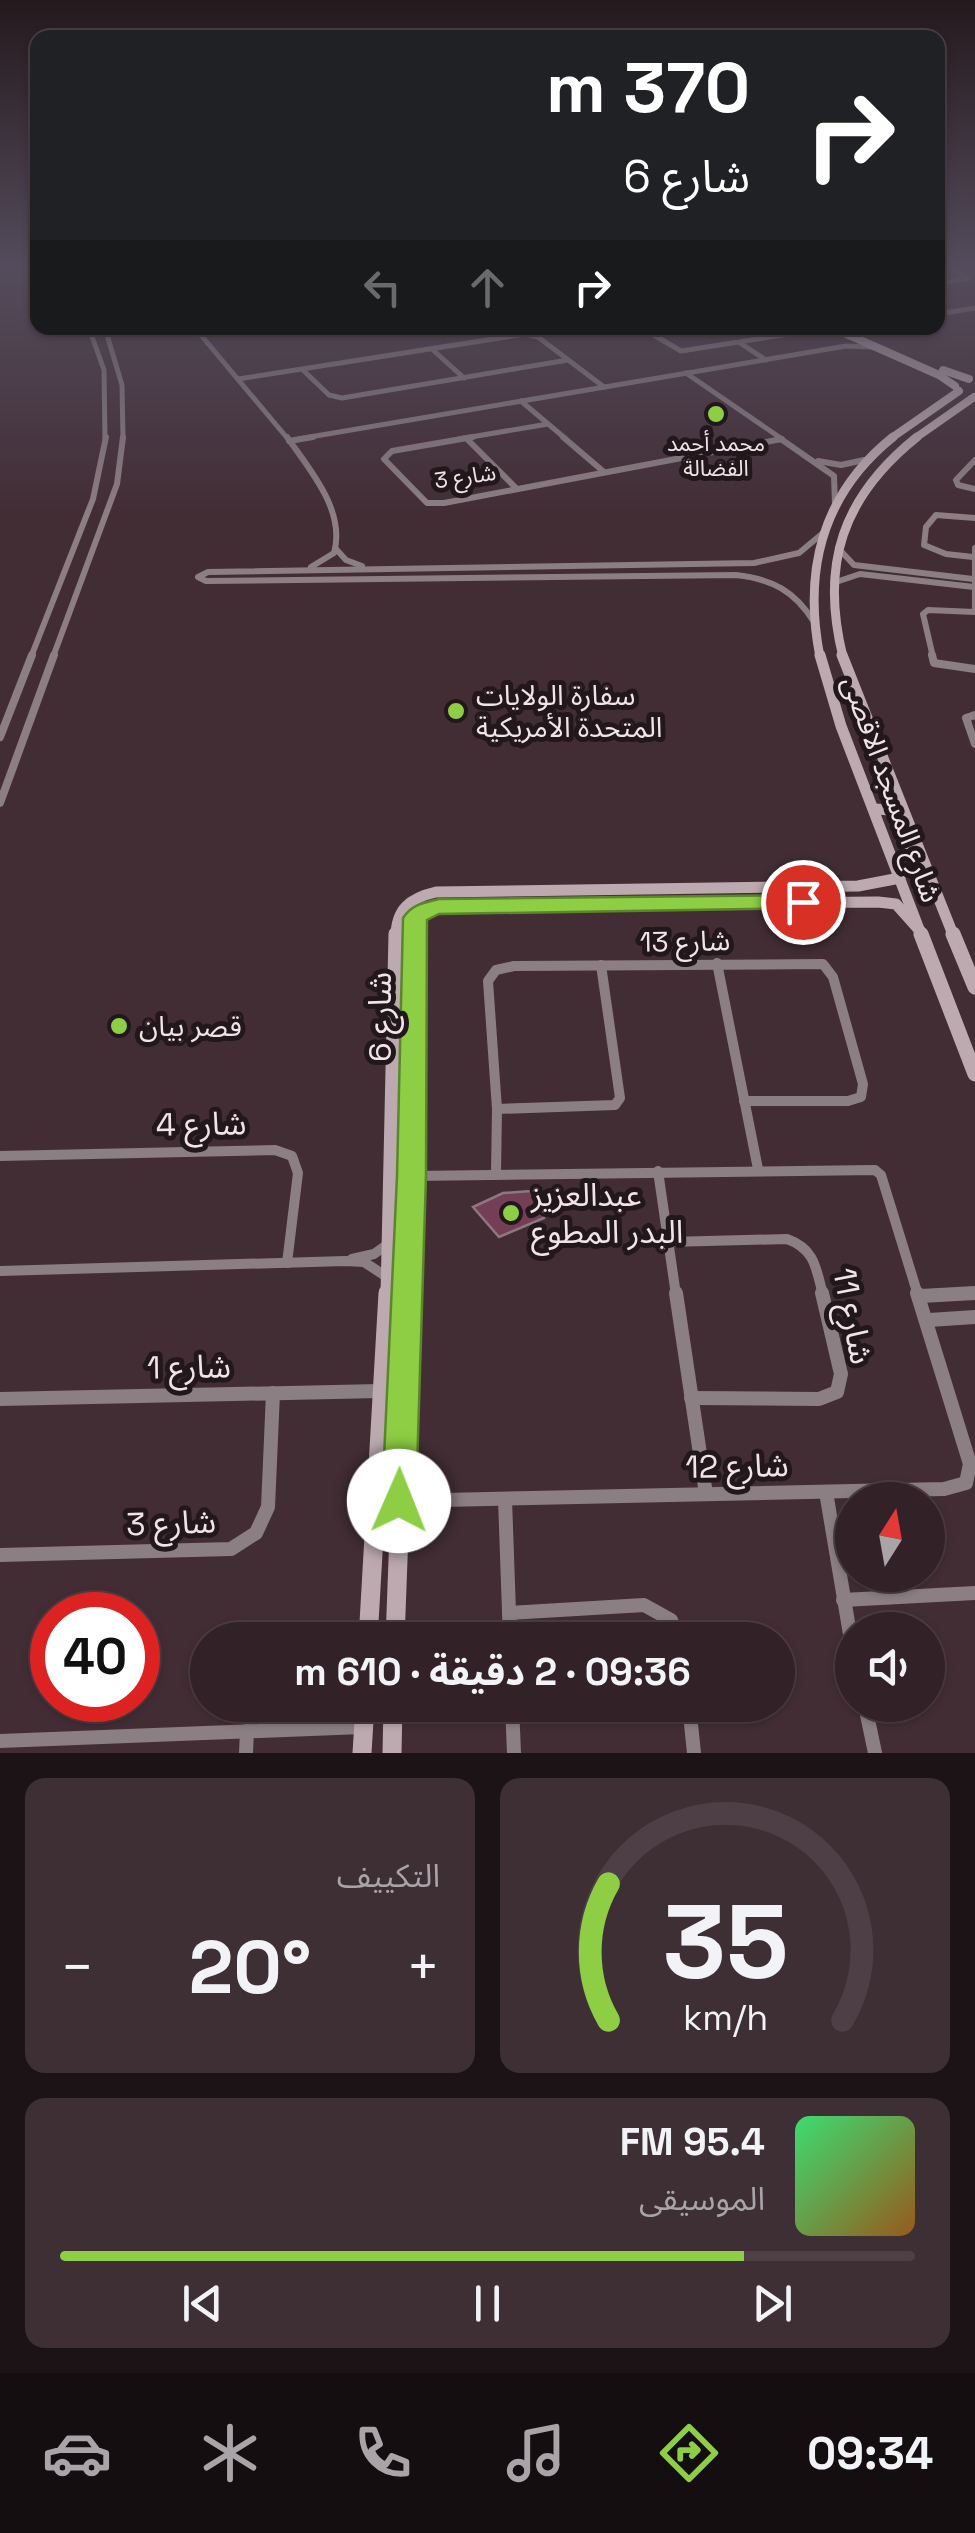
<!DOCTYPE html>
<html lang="ar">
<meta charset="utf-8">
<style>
:root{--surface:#322228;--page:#3d2f34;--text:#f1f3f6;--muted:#a8a4a8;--line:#4d3f45;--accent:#8dce44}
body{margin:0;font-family:"Space Grotesk","Noto Sans Arabic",sans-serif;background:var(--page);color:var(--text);direction:rtl;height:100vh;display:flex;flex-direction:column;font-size:38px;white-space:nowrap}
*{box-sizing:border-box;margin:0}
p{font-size:32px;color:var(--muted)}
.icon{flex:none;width:55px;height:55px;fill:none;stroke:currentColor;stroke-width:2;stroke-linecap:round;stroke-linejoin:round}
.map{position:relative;height:1753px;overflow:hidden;direction:ltr}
.side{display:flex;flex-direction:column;gap:25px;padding:25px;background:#1c1316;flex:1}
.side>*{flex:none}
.banner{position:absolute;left:30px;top:30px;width:915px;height:305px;border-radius:20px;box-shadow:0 2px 8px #0004,0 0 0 2px var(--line);direction:rtl;background:#202124;color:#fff;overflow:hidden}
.needle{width:65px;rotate:11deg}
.fabs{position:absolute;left:835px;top:1482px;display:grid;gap:20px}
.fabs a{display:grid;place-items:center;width:110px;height:110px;border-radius:50%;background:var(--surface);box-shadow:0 2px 8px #0004,0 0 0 2px var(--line);font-size:50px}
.speed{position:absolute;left:30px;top:1592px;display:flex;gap:20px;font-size:50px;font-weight:700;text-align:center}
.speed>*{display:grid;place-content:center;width:130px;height:130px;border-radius:50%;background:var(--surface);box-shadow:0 2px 8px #0004,0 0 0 2px var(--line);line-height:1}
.speed .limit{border:15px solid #d22;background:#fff;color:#111}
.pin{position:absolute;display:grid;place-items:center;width:85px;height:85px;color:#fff;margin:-42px;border:5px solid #fff;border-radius:50%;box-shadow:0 2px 10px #0007}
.me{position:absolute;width:110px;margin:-55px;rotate:1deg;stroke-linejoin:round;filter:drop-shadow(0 0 8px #0008)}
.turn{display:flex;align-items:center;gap:35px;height:210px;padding:0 30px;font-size:45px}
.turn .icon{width:130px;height:130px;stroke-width:2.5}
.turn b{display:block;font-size:70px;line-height:85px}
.lanes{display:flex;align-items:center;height:95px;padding:0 30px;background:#0003;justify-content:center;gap:50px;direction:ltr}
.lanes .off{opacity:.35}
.big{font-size:75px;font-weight:700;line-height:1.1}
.side .card{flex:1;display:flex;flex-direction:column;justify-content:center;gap:15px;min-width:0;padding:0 35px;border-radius:20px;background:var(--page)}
.side .dial{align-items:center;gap:0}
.dial svg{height:260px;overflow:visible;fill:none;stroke:var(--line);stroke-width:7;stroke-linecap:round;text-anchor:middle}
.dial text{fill:var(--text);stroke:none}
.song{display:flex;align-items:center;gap:30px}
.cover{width:120px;height:120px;border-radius:15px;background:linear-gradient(135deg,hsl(140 70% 55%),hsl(30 70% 35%))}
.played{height:10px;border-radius:5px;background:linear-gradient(90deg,var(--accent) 80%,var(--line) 80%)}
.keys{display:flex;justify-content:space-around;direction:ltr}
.heat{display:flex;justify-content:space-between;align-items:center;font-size:55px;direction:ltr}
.side .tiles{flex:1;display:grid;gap:25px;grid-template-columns:1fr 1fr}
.card:last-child{grid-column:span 2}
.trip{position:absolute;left:190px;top:1622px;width:605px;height:100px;border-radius:50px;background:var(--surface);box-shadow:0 2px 8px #0004,0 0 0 2px var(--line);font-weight:700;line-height:100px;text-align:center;direction:rtl}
.menu{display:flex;height:160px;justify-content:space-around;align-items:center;background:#140e10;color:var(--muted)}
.menu .icon{width:70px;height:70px}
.menu .active{color:var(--accent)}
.menu b{font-size:45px;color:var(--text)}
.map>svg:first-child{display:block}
.building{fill:#743f56;stroke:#8f7780;stroke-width:2.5}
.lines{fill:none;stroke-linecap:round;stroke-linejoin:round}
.street-far4{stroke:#8b7f83;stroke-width:5}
.street-far3{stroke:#8b7f83;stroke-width:6}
.street-far2{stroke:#8b7f83;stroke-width:8}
.street-far1{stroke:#8b7f83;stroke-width:10}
.street{stroke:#8b7f83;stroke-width:14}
.secondary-far4{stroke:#bcaab0;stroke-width:8}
.secondary-far3{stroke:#bcaab0;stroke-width:9}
.secondary-far2{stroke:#bcaab0;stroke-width:11}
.secondary-far1{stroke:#bcaab0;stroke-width:15}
.secondary{stroke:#bcaab0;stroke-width:19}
.route{fill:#8dce44;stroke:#5c862c;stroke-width:2.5}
.poi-dot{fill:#8dce44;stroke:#22181c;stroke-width:4}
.labels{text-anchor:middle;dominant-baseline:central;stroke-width:10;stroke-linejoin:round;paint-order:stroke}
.far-poi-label{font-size:22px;fill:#f1e3e8;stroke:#22181c}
.far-street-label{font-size:22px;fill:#f1e3e8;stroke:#22181c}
.poi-label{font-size:28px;fill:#f1e3e8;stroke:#22181c;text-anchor:start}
.street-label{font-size:28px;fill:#f1e3e8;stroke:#22181c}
.near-street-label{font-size:32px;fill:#f1e3e8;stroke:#22181c}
.near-poi-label{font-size:32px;fill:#f1e3e8;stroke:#22181c;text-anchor:start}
</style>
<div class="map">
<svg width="975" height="1753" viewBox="0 0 975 1753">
<rect width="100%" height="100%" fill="#422d35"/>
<polygon class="building" points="531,1191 542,1203 544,1218 499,1237 473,1207 503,1193"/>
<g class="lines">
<g class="street-far4">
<polyline points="938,284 967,278 951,268"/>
<polyline points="938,314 975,308"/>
<polyline points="89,328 104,370 105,439"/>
<polyline points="105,328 122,385 123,439"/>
<polyline points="195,328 288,439"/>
<polyline points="642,328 681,351 789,334 781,328"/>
<polyline points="199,332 238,328"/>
<polyline points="859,334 862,328"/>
<polyline points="740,343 766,360"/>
<polyline points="433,350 464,378"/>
<polyline points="303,370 329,395 342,398 568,360"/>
<polyline points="686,373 782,439"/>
<polyline points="238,379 525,334 538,337 604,387"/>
<polyline points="521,401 566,439"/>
<polyline points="298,439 846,346 871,347"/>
<polyline points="459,439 548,424"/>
</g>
<g class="street-far3">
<path d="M 287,437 C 310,470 346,511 334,553 L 311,567"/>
<polyline points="473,437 392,451 384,459 427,503 444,503 782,439"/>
<polyline points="563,437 604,472"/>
<polyline points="778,437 834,476 835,505"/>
<polyline points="467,439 517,489"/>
<polyline points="289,441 313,437"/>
<polyline points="975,460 956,480 958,485 975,489"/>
<polyline points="818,461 841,465 864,460"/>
<polyline points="838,548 854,565 973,579"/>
<polyline points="975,548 975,611"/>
<polyline points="336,549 346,560 362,566"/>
<polyline points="973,557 946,554 924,545 926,527 936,515 975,518"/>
<polyline points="833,583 860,574 974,587"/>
<path d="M 814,622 C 795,591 772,579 736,575 L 206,581 L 198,577 L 208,572 L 754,563 L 799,553 L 823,533"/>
<polyline points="31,657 93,499 106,437"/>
<polyline points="53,657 117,484 123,437"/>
<polyline points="933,657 923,614 928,610 975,612"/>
</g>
<g class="street-far2">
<polyline points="932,655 934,663 975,669"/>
<polyline points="975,715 966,718 975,744"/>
<polyline points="0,737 32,655"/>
<polyline points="0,803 54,655"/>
</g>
<g class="street-far1">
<polyline points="717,963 758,1169"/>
<polyline points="497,1109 615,1105 620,1098 601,965"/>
<polyline points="0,1156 275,1150 292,1156 298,1173 287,1263"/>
<polyline points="658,1171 676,1295"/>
<polyline points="496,1174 497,1109 488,981 496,970 514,966 823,964 833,977 863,1084 861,1097 848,1101 744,1101"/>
<polyline points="412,1176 875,1170 881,1175 918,1295"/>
<path d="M 668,1242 L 787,1239 C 815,1249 816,1268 823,1295"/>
<polyline points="352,1259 374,1254 388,1244"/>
<polyline points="0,1271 345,1261 364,1262 387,1277"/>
<polyline points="938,1295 975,1293"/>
</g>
<g class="street">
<polyline points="676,1293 706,1494"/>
<polyline points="921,1296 975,1293"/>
<polyline points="929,1320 975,1317"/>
<polyline points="691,1398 819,1399 837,1392 841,1374 822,1293"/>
<polyline points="0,1399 380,1391"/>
<polyline points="826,1492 852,1646"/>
<polyline points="505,1499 510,1640"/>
<polyline points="399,1501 944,1489 966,1483 970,1464 917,1293"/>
<polyline points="0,1555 231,1549 256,1533 268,1507 273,1393"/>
<polyline points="843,1600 975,1593"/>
<polyline points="509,1613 644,1605 671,1620 680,1640"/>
<polyline points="512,1705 514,1753"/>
<polyline points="689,1705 694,1753"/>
<polyline points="865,1705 875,1753"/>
<polyline points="0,1741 362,1727"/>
<polyline points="246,1753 247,1731"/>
</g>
<g class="secondary-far4">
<polyline points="833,328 939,375 955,386"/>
<polyline points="943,370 969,379"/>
<polyline points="890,439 959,391"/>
<polyline points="914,439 974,397"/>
</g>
<g class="secondary-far3">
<path d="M 820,657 C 803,571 822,494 893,437"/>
<path d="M 843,657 C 820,565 842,497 917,437"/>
</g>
<g class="secondary-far2">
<polyline points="820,655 841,726 922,937"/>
<polyline points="842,655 954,937"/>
<polyline points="874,809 892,810 905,843 918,857"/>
<path d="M 396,937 C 396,909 410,898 436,892 L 858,886 L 900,878"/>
<polyline points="415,937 415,917 439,906 878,902 896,904 921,932"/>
</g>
<g class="secondary-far1">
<polyline points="921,934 975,1074"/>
<polyline points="953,934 975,987"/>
<polyline points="388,1295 396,934"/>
<polyline points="408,1295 415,934"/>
</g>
<g class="secondary">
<polyline points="368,1640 388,1293"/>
<polyline points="395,1640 408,1293"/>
<polyline points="362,1753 365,1705"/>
<polyline points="392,1753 393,1705"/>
</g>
</g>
<linearGradient id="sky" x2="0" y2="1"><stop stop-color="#24191d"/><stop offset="0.52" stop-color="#544c5c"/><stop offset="1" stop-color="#544c5c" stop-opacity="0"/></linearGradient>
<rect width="975" height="514" fill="url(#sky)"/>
<path class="route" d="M 803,895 L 815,902 L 811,908 L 439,914 L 427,920 L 426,1176 L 416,1501 L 411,1512 L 399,1517 L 387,1512 L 382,1501 L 397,1176 L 403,918 C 412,904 424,903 439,899 Z"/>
<g class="poi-dot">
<circle cx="716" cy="414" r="10"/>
<circle cx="456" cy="711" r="10"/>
<circle cx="119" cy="1026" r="10"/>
<circle cx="511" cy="1213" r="10"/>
</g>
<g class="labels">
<g class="far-poi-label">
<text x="716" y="443">محمد أحمد<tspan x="716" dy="25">الفضالة</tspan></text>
</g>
<g class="far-street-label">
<text transform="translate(465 476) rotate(-8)">شارع 3</text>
</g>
<g class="poi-label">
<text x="476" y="695">سفارة الولايات<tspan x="476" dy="32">المتحدة الأمريكية</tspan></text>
<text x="139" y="1026">قصر بيان</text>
</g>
<g class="street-label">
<text transform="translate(892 789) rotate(70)">شارع المسجد الاقصى</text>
<text transform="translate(685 941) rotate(-1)">شارع 13</text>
</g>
<g class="near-street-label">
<text transform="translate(380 1017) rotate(-90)">شارع 6</text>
<text transform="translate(201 1124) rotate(-1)">شارع 4</text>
<text transform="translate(853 1316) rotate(79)">شارع 11</text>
<text transform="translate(189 1367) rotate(-1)">شارع 1</text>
<text transform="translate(737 1466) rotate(-1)">شارع 12</text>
<text transform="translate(171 1523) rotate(-2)">شارع 3</text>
</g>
<g class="near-poi-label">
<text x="531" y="1195">عبدالعزيز<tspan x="531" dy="37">البدر المطوع</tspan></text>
</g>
</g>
</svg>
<div class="fabs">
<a><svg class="needle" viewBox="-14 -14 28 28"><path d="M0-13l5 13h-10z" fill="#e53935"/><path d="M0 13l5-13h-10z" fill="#a8a4a8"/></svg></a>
<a><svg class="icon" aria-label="sound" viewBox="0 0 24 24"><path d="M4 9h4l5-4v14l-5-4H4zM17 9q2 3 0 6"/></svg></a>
</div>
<div class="speed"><div class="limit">40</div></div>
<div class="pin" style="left:803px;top:902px;background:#d93025"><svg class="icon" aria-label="arrive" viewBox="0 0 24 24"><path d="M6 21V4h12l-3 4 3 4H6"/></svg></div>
<svg class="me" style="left:399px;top:1501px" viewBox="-20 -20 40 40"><circle r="19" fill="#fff"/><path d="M0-13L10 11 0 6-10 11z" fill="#8dce44"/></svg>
<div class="trip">09:36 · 2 دقيقة · 610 m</div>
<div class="banner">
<div class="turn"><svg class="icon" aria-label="right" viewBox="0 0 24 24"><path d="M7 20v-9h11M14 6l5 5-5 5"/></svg><div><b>370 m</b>شارع 6</div></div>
<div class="lanes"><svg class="icon off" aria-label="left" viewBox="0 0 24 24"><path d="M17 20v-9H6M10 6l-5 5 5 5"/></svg><svg class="icon off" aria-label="ahead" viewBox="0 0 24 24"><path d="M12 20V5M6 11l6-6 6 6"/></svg><svg class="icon" aria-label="right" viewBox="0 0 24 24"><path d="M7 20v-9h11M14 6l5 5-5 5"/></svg></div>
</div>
</div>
<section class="side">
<div class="tiles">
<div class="card dial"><svg viewBox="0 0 100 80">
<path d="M14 69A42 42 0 1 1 86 69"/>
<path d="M14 69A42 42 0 0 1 14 27" stroke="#8dce44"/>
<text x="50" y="56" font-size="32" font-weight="700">35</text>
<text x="50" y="72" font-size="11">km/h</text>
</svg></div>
<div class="card"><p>التكييف</p>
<div class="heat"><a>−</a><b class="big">20°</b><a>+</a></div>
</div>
<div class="card">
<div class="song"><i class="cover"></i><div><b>95.4 FM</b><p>الموسيقى</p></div></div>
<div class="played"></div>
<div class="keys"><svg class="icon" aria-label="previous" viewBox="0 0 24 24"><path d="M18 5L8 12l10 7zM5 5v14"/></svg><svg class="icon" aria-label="pause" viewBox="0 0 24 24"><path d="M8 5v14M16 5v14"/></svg><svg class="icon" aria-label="next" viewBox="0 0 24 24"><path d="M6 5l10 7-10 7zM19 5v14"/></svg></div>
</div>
</div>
</section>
<nav class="menu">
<b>09:34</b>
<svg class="icon active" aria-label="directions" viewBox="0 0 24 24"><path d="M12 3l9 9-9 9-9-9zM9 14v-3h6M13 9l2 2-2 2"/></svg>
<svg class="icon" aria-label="music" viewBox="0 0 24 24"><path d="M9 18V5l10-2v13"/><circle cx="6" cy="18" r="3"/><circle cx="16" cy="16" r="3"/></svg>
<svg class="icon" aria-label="phone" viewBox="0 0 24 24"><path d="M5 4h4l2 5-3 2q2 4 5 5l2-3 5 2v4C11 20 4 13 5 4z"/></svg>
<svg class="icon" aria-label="climate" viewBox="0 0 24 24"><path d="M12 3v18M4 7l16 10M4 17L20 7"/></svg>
<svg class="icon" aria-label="car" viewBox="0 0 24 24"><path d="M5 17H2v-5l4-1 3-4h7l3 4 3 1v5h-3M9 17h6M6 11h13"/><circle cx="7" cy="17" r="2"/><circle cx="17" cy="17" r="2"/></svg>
</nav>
